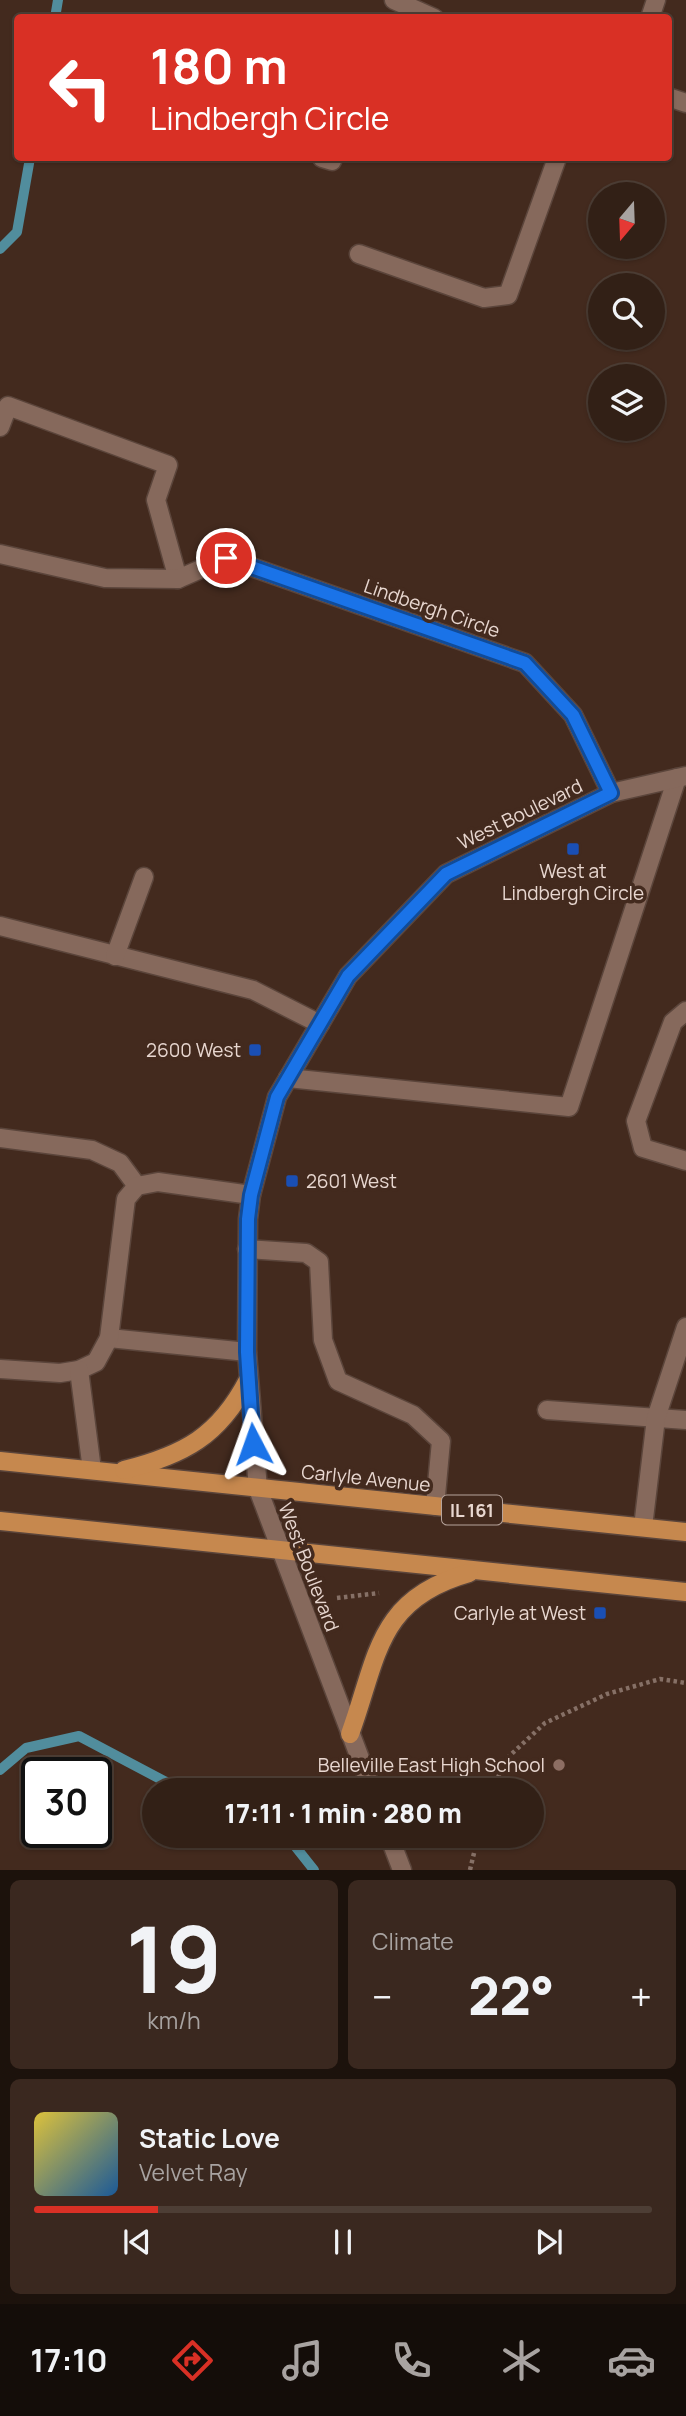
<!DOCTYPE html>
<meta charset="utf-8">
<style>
:root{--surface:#322016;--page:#3a281f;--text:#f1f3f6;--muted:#a8a3a1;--line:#4d3e35;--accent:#d93025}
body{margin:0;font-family:Manrope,sans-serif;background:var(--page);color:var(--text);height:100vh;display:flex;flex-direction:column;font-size:26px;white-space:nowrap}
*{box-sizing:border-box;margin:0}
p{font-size:23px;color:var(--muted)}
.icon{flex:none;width:38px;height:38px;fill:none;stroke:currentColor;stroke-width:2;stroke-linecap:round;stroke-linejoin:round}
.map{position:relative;height:1870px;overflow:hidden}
.panel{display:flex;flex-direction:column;gap:10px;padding:10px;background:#1c120c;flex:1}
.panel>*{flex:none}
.guide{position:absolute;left:14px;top:14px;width:658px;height:147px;border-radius:7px;box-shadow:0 2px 5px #0004,0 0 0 2px var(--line);background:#d93025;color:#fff;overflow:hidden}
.needle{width:46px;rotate:199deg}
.tools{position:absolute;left:588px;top:182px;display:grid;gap:14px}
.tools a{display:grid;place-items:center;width:77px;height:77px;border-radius:50%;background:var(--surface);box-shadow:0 2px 5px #0004,0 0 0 2px var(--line);font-size:35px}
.speed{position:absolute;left:21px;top:1757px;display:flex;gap:14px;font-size:35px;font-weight:700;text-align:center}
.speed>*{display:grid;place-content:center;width:91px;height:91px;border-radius:50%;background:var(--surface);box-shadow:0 2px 5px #0004,0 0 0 2px var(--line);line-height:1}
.speed .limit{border:4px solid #111;border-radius:10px;background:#fff;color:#111}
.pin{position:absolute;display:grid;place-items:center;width:60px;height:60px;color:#fff;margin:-30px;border:4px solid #fff;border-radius:50%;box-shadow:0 2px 7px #0007}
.me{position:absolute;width:77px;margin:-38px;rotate:356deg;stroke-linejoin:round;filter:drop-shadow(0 0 5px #0008)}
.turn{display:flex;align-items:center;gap:24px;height:147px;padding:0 21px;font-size:32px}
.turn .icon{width:91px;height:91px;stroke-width:2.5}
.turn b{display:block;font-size:49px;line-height:60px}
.big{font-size:52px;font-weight:800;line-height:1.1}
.panel .tile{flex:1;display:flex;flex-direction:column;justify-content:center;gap:10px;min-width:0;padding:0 24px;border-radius:10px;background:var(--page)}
.panel .dial{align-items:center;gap:0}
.dial b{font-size:91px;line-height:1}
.song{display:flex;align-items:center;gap:21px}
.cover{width:84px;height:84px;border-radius:10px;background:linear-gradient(135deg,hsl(50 70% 55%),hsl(210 70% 35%))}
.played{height:7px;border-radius:4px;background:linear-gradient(90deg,var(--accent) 20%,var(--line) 20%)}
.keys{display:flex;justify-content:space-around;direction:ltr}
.heat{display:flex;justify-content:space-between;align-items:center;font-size:38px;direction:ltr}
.panel .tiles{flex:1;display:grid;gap:10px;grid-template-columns:1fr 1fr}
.tile:last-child{grid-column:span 2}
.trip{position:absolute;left:142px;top:1778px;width:402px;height:70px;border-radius:35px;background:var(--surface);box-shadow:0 2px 5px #0004,0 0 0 2px var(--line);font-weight:800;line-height:70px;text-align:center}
.dock{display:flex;height:112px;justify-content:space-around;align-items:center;background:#140d09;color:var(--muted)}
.dock .icon{width:49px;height:49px}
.dock .active{color:var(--accent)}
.dock b{font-size:32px;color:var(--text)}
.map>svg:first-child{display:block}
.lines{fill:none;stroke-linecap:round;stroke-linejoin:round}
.stream{stroke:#518d9d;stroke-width:10}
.minor-casing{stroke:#5b453b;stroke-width:21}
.major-casing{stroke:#5b453b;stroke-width:21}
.path{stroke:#867066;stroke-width:4.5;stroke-dasharray:3.5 3.5;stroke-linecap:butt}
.minor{stroke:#86695c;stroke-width:18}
.major{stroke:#c6884e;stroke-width:18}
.route-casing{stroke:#114b97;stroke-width:18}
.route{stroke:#1a73e8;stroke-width:12}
.transit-dot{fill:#1a4fb4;stroke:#432a1e;stroke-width:2.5}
.education-dot{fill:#8d6e63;stroke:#432a1e;stroke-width:2.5}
.labels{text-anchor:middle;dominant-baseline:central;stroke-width:7;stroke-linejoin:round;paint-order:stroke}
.shield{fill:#432a1e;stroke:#b6a39b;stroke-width:2}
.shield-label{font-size:18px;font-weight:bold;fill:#e8d7d0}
.street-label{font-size:19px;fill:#e8d7d0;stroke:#432a1e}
.poi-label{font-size:19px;fill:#e8d7d0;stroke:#432a1e;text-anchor:end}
</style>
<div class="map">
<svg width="686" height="1870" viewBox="0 0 686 1870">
<rect width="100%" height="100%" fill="#432a1e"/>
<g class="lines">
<g class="stream">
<polyline points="55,18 58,0"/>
<polyline points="0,249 17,232 30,158"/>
<polyline points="0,1770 26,1748 79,1736 164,1781 188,1790"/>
<polyline points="287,1836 314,1870"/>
</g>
<g class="minor-casing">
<g id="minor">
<polyline points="394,0 434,18"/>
<polyline points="650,18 656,0"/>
<polyline points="668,97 686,103"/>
<polyline points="322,158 332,161 333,158"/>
<polyline points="359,254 484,298 508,295 557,158"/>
<polyline points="0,427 8,406 168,465 156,500 178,579"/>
<polyline points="0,554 105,578 178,579 226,558 525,663 573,715 611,793"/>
<polyline points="0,926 253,990 320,1024"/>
<polyline points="115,956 144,877"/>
<polyline points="686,1011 673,1022 636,1121 643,1148 686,1161"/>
<polyline points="288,1078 569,1107 677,778"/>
<polyline points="0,1138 92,1150 120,1163 137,1186"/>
<polyline points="247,1249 306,1253 319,1262 323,1340 338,1381 413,1415 441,1441 435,1506"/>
<polyline points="109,1338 247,1352"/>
<polyline points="0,1369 60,1373 79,1370 96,1362 109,1338 126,1199 137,1186 158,1182 251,1195"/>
<polyline points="79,1370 92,1470"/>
<polyline points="547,1410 686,1420"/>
<polyline points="643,1527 656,1418 686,1327"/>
<polyline points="372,1790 258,1489 247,1352 248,1219 251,1195 277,1097 348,976 446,874 611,793 686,776"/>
<polyline points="389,1836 402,1870"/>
</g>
</g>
<g class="major-casing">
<g id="major">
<polyline points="0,1461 686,1532"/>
<path d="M 124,1470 C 184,1455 219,1436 248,1380"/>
<polyline points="0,1521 686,1592"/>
<path d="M 350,1734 C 378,1658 376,1599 469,1573"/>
</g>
</g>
<g class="path">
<polyline points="337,1598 379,1593"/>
<polyline points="493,1790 505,1760 545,1723 607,1694 660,1679 686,1683"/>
<polyline points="470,1870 478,1836"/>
</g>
<use href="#minor" class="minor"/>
<use href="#major" class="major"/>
</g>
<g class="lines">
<g class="route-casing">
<polyline id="route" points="226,558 525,663 573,715 611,793 446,874 348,976 277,1097 251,1195 248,1219 247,1352 253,1444"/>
</g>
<use href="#route" class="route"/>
</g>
<g class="transit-dot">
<rect x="566" y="842" width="14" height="14" rx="3.5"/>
<rect x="248" y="1043" width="14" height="14" rx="3.5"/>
<rect x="285" y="1174" width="14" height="14" rx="3.5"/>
<rect x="593" y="1606" width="14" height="14" rx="3.5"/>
</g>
<circle class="education-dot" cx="559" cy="1765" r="7"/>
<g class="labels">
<rect class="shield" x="442" y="1495.5" width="60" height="29" rx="5"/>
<g class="shield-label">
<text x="472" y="1510">IL 161</text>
</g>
<g class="street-label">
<text transform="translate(432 608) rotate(19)">Lindbergh Circle</text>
<text transform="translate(520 814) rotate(-26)">West Boulevard</text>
<text transform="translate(366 1478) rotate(6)">Carlyle Avenue</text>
<text transform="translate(309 1567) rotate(69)">West Boulevard</text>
</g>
<g class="poi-label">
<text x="573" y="871" text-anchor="middle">West at<tspan x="573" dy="22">Lindbergh Circle</tspan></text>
<text x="241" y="1050">2600 West</text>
<text x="306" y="1181" text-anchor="start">2601 West</text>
<text x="586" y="1613">Carlyle at West</text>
<text x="545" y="1765">Belleville East High School</text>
</g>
</g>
</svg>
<div class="tools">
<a><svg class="needle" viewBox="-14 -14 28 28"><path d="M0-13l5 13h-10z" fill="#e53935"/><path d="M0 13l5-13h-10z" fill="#a8a3a1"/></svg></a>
<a><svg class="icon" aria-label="search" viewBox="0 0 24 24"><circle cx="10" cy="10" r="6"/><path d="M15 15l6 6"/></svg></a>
<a><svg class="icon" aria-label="layers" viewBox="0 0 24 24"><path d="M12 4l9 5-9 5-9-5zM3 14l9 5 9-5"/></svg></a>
</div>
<div class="speed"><div class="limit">30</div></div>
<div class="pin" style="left:226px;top:558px;background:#d93025"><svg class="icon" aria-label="arrive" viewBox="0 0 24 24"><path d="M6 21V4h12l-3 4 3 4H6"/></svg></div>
<svg class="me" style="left:253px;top:1444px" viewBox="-20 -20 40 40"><path d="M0-17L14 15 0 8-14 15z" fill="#1a73e8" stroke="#fff" stroke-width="4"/></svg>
<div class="trip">17:11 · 1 min · 280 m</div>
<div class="guide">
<div class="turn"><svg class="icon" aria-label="left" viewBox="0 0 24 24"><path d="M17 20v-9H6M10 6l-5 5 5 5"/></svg><div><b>180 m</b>Lindbergh Circle</div></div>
</div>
</div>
<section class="panel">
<div class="tiles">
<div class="tile dial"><b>19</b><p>km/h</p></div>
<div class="tile"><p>Climate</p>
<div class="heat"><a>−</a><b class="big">22°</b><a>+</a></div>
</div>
<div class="tile">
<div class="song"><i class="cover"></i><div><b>Static Love</b><p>Velvet Ray</p></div></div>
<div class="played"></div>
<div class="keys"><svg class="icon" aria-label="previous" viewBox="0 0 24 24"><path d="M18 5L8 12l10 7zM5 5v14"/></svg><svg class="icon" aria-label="pause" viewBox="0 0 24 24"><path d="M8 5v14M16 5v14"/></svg><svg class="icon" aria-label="next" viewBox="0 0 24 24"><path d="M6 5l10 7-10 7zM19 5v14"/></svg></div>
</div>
</div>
</section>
<nav class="dock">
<b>17:10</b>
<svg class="icon active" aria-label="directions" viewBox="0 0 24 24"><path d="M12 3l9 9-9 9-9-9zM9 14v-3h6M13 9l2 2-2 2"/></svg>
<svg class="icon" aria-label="music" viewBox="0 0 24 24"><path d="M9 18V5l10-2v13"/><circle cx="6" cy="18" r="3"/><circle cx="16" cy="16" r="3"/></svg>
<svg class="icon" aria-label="phone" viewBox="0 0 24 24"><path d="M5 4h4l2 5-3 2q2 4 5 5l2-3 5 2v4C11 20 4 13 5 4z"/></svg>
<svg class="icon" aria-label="climate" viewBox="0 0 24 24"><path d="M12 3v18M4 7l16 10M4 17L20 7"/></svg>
<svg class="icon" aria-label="car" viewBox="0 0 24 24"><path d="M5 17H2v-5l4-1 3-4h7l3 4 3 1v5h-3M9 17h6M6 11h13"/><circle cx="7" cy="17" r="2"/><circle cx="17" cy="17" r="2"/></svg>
</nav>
